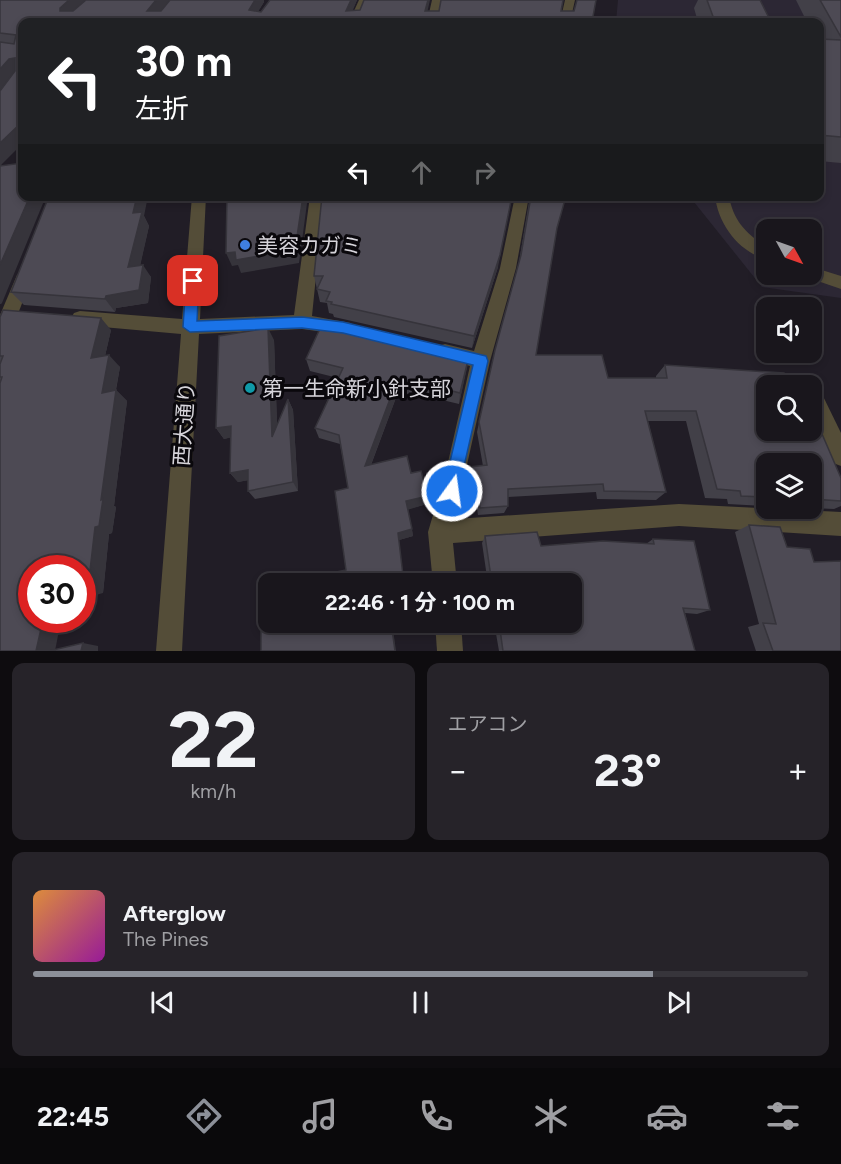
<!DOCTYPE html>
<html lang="ja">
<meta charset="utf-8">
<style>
:root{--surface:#19161c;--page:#262329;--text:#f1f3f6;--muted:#9f9fa3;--line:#37353b;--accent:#8c9099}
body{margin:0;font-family:Figtree,"Noto Sans JP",sans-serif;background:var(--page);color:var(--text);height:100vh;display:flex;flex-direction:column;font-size:22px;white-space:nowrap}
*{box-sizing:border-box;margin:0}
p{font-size:20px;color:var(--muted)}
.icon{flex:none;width:33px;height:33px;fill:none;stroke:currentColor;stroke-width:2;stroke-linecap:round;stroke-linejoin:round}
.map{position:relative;height:651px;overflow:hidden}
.sheet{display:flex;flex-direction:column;gap:12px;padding:12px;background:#0e0c0f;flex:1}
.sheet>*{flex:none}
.banner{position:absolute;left:18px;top:18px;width:806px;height:183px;border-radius:12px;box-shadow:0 3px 9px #0003,0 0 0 2px var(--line);background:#202124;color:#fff;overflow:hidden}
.needle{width:39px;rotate:130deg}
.tools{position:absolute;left:756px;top:219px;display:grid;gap:12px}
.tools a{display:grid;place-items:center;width:66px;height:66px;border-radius:12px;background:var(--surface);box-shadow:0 3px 9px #0003,0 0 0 2px var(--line);font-size:30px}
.speed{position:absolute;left:18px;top:555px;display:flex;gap:12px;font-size:30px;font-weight:700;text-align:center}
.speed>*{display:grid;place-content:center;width:78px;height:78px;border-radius:50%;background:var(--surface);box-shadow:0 3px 9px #0003,0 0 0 2px var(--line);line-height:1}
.speed .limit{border:9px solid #d22;background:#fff;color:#111}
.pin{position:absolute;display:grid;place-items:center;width:51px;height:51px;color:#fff;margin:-26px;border-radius:12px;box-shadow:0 3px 9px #0006}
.me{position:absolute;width:66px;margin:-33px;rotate:14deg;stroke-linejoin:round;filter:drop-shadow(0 0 4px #0008)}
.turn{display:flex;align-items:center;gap:21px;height:126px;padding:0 18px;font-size:27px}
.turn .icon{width:78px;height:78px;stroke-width:2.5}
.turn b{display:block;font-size:42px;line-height:51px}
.lanes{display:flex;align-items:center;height:57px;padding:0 18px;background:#0003;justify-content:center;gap:30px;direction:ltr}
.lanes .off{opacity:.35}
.big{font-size:45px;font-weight:700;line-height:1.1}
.sheet .card{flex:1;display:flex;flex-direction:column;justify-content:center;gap:9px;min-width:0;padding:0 21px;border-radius:12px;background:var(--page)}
.sheet .dial{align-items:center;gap:0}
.dial b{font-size:78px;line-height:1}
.song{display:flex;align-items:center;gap:18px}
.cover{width:72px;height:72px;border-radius:9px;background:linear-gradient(135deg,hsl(30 70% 55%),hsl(300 70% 35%))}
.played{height:6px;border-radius:3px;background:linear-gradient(90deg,var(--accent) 80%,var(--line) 80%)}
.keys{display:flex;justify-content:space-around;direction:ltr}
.heat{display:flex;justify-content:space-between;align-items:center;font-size:33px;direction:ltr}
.sheet .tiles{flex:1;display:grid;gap:12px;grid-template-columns:1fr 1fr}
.card:last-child{grid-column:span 2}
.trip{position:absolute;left:258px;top:573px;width:324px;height:60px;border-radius:12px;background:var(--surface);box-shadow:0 3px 9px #0003,0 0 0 2px var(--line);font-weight:700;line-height:60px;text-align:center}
.tab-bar{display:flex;height:96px;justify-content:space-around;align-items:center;background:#0a090b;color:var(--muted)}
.tab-bar .icon{width:42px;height:42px}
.tab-bar .selected{color:var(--accent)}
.tab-bar b{font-size:27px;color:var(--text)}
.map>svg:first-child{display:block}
.built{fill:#2c2734;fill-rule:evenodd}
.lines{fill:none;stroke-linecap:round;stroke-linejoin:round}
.minor{fill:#544d38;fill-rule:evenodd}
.wall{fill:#424048}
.shaded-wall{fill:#36343b}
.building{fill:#4d4a54;stroke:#36343b;stroke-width:1.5}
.route{fill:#1a73e8;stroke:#114b97;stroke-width:1.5}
.shop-dot{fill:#3f7fe0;stroke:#0a080c;stroke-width:2}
.culture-dot{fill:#0f9aa8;stroke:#0a080c;stroke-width:2}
.labels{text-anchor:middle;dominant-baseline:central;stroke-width:6;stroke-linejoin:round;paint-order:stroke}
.poi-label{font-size:21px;fill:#d6d4da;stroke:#0a080c;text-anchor:start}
.street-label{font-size:21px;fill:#d6d4da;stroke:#0a080c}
</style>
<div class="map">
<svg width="841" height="651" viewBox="0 0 841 651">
<rect width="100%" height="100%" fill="#211d26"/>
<path class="built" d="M 618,0 L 841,0 L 841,298 L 762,287 L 690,197 L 819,196 L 819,22 L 616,22 ZM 766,230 L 812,230 L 812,274 L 766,274 Z"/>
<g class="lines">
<g class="minor">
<polygon points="359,0 369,0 359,22 349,22"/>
<polygon points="432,0 442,0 437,22 427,22"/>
<polygon points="565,0 575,0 570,22 560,22"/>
<polygon points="192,196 206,196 200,319 294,315 310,196 324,196 312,316 351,323 354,328 351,333 345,335 302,329 199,334 182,651 156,651 181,334 80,325 74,323 71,318 74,313 80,311 182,319"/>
<polygon points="515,196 529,196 516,268 490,361 455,519 679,504 841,512 841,536 679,526 453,543 457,584 433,584 428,532 446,471 470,366 438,358 436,352 438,346 445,344 474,351 500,268"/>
<path d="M 715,196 L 729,196 C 733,220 746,234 766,246 L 766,259 C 739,252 718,224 715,196 Z"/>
<polygon points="812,267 841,276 841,289 806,277 805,274 812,274"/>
<polygon points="25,269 33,275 9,337 6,342 0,345 0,315 17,275"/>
<polygon points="812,385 819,388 841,433 841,466 833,463 812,415"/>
<polygon points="435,622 461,622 463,651 437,651"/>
</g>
</g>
<g class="wall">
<polygon points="0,0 264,0 264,2 258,11 261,12 270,0 357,0 352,11 561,11 592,22 22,22 1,166 2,303 0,304"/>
<polygon points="698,0 760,0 771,22 698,22 694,8"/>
<polygon points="796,0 841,0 841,163 819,161 819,22 807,22"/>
<polygon points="322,196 513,196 511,200 471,198 498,267 472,348 334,317 333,314 329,313 327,303 320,302 314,276"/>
<polygon points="530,196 566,196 557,228 536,355 608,378 656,378 656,376 665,365 810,434 841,478 841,506 834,509 812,508 812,464 766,464 766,506 728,504 727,499 705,498 686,421 648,421 666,492 656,500 597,499 596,492 508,497 508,506 504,513 478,515 475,496 462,496 469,467 483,466 477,432 495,350 519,262"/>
<polygon points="144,216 149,226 140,265 151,277 148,303 116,308 115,312 24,305 11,292"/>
<polygon points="0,317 111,330 105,356 120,367 116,390 127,401 114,506 116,507 112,533 109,534 103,593 32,568 55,650 98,646 98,651 0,651"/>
<polygon points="274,340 277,425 288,399 293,410 298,491 255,499 248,491 248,480 238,482 230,473 231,437 224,439 216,428"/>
<polygon points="469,356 459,404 409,392 408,397 397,395 371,465 411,473 428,496 427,504 408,509 413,536 399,540 346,570 348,488 340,444 319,438 315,428 338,378 310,371 306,359"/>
<polygon points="749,525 814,562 841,651 756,651 748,627 759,624 735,532"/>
<polygon points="485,536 541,546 646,544 653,539 710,610 697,614 685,613 695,651 499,651 494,622 572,622 572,584 488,584 482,543"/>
</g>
<g class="shaded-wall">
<polygon points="69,0 88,0 66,20 60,11 60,8"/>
<polygon points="156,0 170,0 153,22 147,11"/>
<polygon points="255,0 264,0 264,2 252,22 249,10"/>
<polygon points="351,0 357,0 348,22 346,11"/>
<polygon points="428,0 430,0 425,22 425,11"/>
<polygon points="15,58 22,70 0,93 0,69 9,59"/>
<polygon points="22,122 22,144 0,166 0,143"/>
<polygon points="30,196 46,196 2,303 0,304 0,265"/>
<polygon points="137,196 148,196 144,216 149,226 137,280 128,267 133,213"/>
<polygon points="303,196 308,196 299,263 241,273 238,265 232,266 226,253"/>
<polygon points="511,201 498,267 472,348 474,336"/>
<polygon points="143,265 151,277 148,303 116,308 115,312 105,299 106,296"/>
<polygon points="101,318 111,330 102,369 91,358"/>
<polygon points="268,328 274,340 278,447 272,437"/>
<polygon points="109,355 120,367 113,404 102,393"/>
<polygon points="469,356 467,368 459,404 460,393"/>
<polygon points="409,380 409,392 408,397 407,386"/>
<polygon points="396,383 397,395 367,475 365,466"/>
<polygon points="116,390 127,401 114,506 116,507 112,533 109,534 103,593 82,599 82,590 101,500"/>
<polygon points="288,399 293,410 298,491 293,482"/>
<polygon points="231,426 238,436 224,439 216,428"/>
<polygon points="248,470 255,479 238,482 230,473"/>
<polygon points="428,496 427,504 407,510 406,501"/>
<polygon points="412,529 413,536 399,540 398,533"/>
<polygon points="43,620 61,620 55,651 36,651"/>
<polygon points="391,622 392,622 396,651 395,651"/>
<polygon points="83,643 98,646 98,651 81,651"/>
</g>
<g class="building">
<polygon points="0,0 69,0 60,8 60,11 73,11 86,0 156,0 147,11 161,11 170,0 255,0 249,10 261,12 270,0 351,0 346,11 360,10 364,0 428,0 425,11 439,11 441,0 563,0 561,11 574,11 577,0 596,0 592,22 22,22 22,122 0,143 0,91 15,71 15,58 9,59 0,69 0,42 14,44 16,35 0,33"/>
<polygon points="707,0 760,0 771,22 715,22"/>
<polygon points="820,0 841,0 841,37"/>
<polygon points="819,39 841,40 841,137 819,135"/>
<polygon points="22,163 22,196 30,196 0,265 0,166"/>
<polygon points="49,196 137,196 133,213 142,212 128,267 143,265 139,290 106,296 105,299 11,292"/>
<polygon points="227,196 303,196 295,250 236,260 235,252 226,253"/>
<polygon points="322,196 457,196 511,201 500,255 474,336 331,304 332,302 326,301 330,292 317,289 323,276 314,276"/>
<polygon points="531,196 566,196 557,228 536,355 602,355 608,378 667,378 665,365 784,373 789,386 766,386 766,430 808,430 810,434 822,434 841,478 841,501 812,499 812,464 766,464 766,497 741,496 740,491 717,489 696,411 645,411 666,492 604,491 603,484 508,489 508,506 480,508 477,488 464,488 469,467 487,465 479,422 495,350 521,255"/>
<polygon points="3,310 101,318 91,358 109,355 102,393 116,390 101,500 103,499 99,526 95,527 88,588 82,590 82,568 32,568 32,620 43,620 36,651 0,651 0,383 2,377 0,377 0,364 3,356 0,356 0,317"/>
<polygon points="323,322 469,356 460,393 409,380 407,386 396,383 365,466 407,456 411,473 421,471 428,496 406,501 412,529 398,533 404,584 279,584 346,570 335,491 348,488 339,435 315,428 343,368 306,359"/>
<polygon points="268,328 272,437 288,399 293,482 248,491 248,470 230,473 231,426 216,428 219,336"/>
<polygon points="749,525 780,527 787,547 810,549 814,562 841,561 841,651 773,651 763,623 776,624"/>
<polygon points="537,532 541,546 603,541 654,544 653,539 694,541 710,610 683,608 695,651 503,651 499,622 572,622 572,584 492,584 485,536"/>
<polygon points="268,586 268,622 391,622 395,651 261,651 261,587"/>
<polygon points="83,643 81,651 49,651"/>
</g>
<polygon class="route" points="193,276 199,281 197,321 302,317 343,322 486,356 488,361 457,497 452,500 446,497 443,491 473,365 343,333 302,328 190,332 183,327 186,281"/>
<circle class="shop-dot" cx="245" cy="245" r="6"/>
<circle class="culture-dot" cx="250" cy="388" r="6"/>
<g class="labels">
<g class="poi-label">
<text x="257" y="245">美容カガミ</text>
<text x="262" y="388">第一生命新小針支部</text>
</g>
<g class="street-label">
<text transform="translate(184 424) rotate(-86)">西大通り</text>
</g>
</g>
</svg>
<div class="tools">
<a><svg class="needle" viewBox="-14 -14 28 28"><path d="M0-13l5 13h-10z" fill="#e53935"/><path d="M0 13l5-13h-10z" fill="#9f9fa3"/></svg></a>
<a><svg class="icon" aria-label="sound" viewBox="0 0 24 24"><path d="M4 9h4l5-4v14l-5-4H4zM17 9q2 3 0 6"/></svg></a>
<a><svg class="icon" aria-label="search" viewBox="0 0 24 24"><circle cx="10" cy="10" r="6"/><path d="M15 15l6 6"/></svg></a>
<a><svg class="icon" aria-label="layers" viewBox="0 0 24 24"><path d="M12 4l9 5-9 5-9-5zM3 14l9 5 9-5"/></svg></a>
</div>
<div class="speed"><div class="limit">30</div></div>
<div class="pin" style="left:193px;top:281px;background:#d93025"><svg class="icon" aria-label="arrive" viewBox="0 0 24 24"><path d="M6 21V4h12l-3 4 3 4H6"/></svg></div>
<svg class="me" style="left:452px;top:491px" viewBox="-20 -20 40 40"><circle r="17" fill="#1a73e8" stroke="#fff" stroke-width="3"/><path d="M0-11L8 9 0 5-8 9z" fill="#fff"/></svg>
<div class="trip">22:46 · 1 分 · 100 m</div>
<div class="banner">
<div class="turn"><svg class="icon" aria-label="left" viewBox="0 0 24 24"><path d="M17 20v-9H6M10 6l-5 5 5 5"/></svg><div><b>30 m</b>左折</div></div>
<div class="lanes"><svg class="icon" aria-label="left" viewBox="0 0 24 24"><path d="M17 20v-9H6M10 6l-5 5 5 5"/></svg><svg class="icon off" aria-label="ahead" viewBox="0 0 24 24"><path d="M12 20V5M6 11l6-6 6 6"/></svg><svg class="icon off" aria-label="right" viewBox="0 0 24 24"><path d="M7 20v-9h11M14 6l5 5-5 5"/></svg></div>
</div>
</div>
<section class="sheet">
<div class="tiles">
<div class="card dial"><b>22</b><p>km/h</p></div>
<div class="card"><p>エアコン</p>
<div class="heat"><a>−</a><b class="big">23°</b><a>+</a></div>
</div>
<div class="card">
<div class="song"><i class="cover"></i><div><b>Afterglow</b><p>The Pines</p></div></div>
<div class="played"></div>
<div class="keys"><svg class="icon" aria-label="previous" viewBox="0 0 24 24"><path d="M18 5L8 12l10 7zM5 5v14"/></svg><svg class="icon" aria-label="pause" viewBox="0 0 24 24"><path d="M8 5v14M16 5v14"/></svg><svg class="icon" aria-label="next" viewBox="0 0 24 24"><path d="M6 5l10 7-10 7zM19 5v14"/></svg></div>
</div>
</div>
</section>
<nav class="tab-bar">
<b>22:45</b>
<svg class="icon selected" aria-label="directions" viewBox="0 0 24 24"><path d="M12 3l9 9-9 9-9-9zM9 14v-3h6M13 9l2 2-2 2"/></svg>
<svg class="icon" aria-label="music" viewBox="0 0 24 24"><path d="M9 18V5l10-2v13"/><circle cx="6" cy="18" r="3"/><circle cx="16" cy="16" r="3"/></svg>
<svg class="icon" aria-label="phone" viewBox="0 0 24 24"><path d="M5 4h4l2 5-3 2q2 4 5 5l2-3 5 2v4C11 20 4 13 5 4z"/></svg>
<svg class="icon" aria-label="climate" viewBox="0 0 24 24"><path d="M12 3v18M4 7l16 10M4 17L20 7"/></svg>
<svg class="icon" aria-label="car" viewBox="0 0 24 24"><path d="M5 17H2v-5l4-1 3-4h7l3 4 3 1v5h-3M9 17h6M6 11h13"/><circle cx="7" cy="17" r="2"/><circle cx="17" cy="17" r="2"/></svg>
<svg class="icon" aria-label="filters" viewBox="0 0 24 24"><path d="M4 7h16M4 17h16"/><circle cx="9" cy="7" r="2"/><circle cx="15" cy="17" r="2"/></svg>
</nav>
